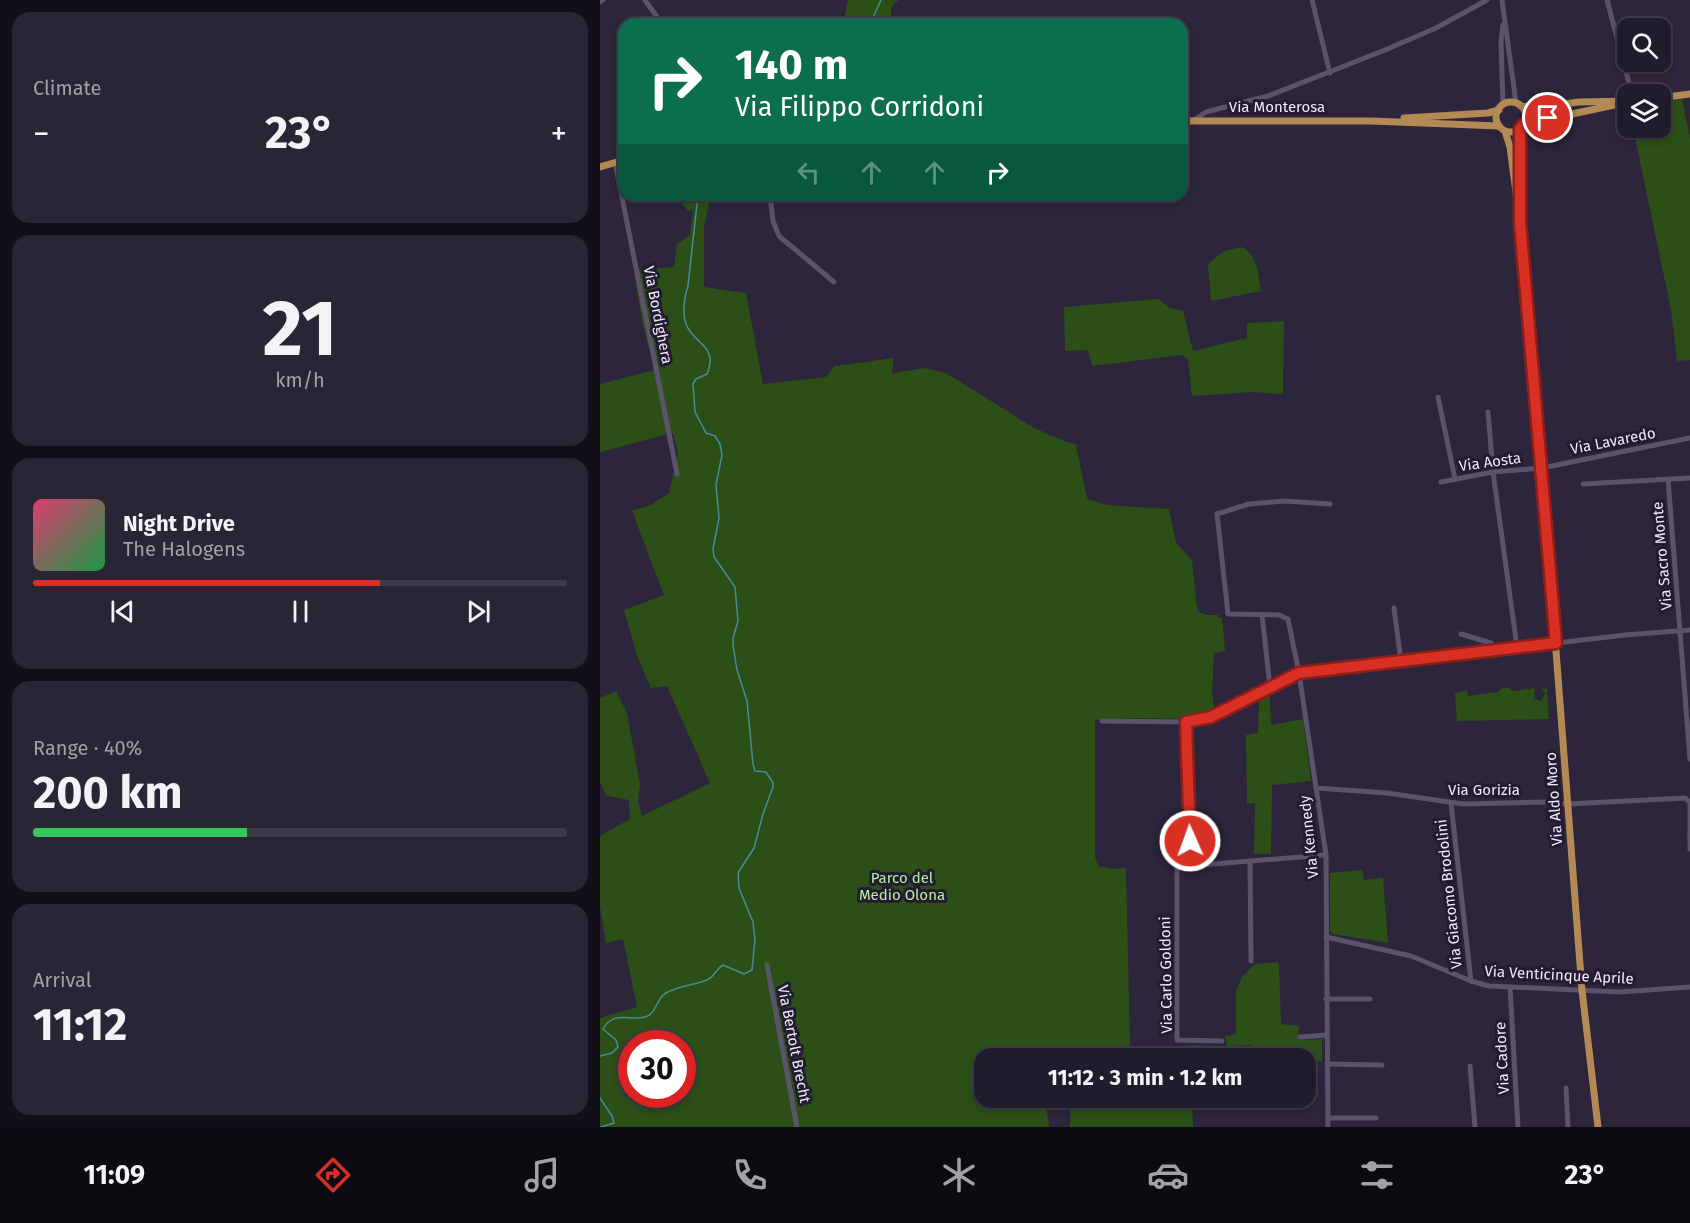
<!DOCTYPE html>
<meta charset="utf-8">
<style>
:root{--surface:#211c2c;--page:#292534;--text:#f1f3f6;--muted:#a2a1a9;--line:#3e3a48;--accent:#d93025}
body{margin:0;font-family:"Fira Sans",sans-serif;background:var(--page);color:var(--text);height:100vh;display:flex;flex-direction:column;font-size:22px;white-space:nowrap}
*{box-sizing:border-box;margin:0}
p{font-size:20px;color:var(--muted)}
.icon{flex:none;width:33px;height:33px;fill:none;stroke:currentColor;stroke-width:2;stroke-linecap:round;stroke-linejoin:round}
.map{position:relative;flex:1;overflow:hidden}
.panel{display:flex;flex-direction:column;gap:12px;padding:12px;background:#120f18;width:600px}
.panel>*{flex:none}
.guide{position:absolute;left:18px;top:18px;width:570px;height:183px;border-radius:18px;box-shadow:0 3px 9px #0003,0 0 0 2px var(--line);background:#0b6e4f;color:#fff;overflow:hidden}
.controls{position:absolute;left:1017px;top:18px;display:grid;gap:12px}
.controls a{display:grid;place-items:center;width:54px;height:54px;border-radius:12px;background:var(--surface);box-shadow:0 3px 9px #0003,0 0 0 2px var(--line);font-size:30px}
.speed{position:absolute;left:18px;top:1030px;display:flex;gap:12px;font-size:30px;font-weight:700;text-align:center}
.speed>*{display:grid;place-content:center;width:78px;height:78px;border-radius:50%;background:var(--surface);box-shadow:0 3px 9px #0003,0 0 0 2px var(--line);line-height:1}
.speed .limit{border:9px solid #d22;background:#fff;color:#111}
.pin{position:absolute;display:grid;place-items:center;width:51px;height:51px;color:#fff;margin:-26px;border:3px solid #fff;border-radius:50%;box-shadow:0 2px 6px #0007}
.me{position:absolute;width:66px;margin:-33px;rotate:358deg;stroke-linejoin:round;filter:drop-shadow(0 0 4px #0008)}
.turn{display:flex;align-items:center;gap:21px;height:126px;padding:0 18px;font-size:27px}
.turn .icon{width:78px;height:78px;stroke-width:2.5}
.turn b{display:block;font-size:42px;line-height:51px}
.lanes{display:flex;align-items:center;height:57px;padding:0 18px;background:#0003;justify-content:center;gap:30px;direction:ltr}
.lanes .off{opacity:.35}
.big{font-size:45px;font-weight:700;line-height:1.1}
.panel .card{flex:1;display:flex;flex-direction:column;justify-content:center;gap:9px;min-width:0;padding:0 21px;border-radius:18px;background:var(--page)}
.panel .dial{align-items:center;gap:0}
.dial b{font-size:78px;line-height:1}
.song{display:flex;align-items:center;gap:18px}
.cover{width:72px;height:72px;border-radius:9px;background:linear-gradient(135deg,hsl(340 70% 55%),hsl(140 70% 35%))}
.played{height:6px;border-radius:3px;background:linear-gradient(90deg,var(--accent) 65%,var(--line) 65%)}
.keys{display:flex;justify-content:space-around;direction:ltr}
.heat{display:flex;justify-content:space-between;align-items:center;font-size:33px;direction:ltr}
.charge{height:9px;border-radius:4px;background:linear-gradient(90deg,#34c759 40%,var(--line) 0)}
.trip{position:absolute;left:374px;top:1048px;width:342px;height:60px;border-radius:18px;background:var(--surface);box-shadow:0 3px 9px #0003,0 0 0 2px var(--line);font-weight:700;line-height:60px;text-align:center}
.tabs{display:flex;height:96px;justify-content:space-around;align-items:center;background:#0d0b12;color:var(--muted)}
.tabs .icon{width:42px;height:42px}
.tabs .selected{color:var(--accent)}
.tabs b{font-size:27px;color:var(--text)}
main{display:flex;flex:1;min-height:0}
.map>svg:first-child{display:block}
.green{fill:#2b4f17;fill-rule:evenodd}
.lines{fill:none;stroke-linecap:round;stroke-linejoin:round}
.stream{stroke:#4a8c98;stroke-width:1.5}
.minor{stroke:#5a536c;stroke-width:5}
.major{stroke:#b38a53;stroke-width:7}
.route-casing{stroke:#8d1f18;stroke-width:15}
.route{stroke:#d93025;stroke-width:10}
.labels{text-anchor:middle;dominant-baseline:central;stroke-width:6;stroke-linejoin:round;paint-order:stroke}
.street-label{font-size:15px;fill:#eeeaf9;stroke:#221b31}
.park-label{font-size:15px;fill:#b6f09b;stroke:#221b31}
</style>
<main>
<section class="panel">
<div class="card"><p>Climate</p>
<div class="heat"><a>−</a><b class="big">23°</b><a>+</a></div>
</div>
<div class="card dial"><b>21</b><p>km/h</p></div>
<div class="card">
<div class="song"><i class="cover"></i><div><b>Night Drive</b><p>The Halogens</p></div></div>
<div class="played"></div>
<div class="keys"><svg class="icon" aria-label="previous" viewBox="0 0 24 24"><path d="M18 5L8 12l10 7zM5 5v14"/></svg><svg class="icon" aria-label="pause" viewBox="0 0 24 24"><path d="M8 5v14M16 5v14"/></svg><svg class="icon" aria-label="next" viewBox="0 0 24 24"><path d="M6 5l10 7-10 7zM19 5v14"/></svg></div>
</div>
<div class="card"><p>Range · 40%</p><b class="big">200 km</b><div class="charge"></div></div>
<div class="card"><p>Arrival</p><b class="big">11:12</b></div>
</section>
<div class="map">
<svg width="1090" height="1127" viewBox="0 0 1090 1127">
<rect width="100%" height="100%" fill="#2c253b"/>
<g class="green">
<polygon points="248,0 298,0 291,8 292,24 243,24"/>
<polygon points="1082,99 1090,138 1090,360 1077,361 1071,310 1033,128 1060,128 1061,102"/>
<path d="M 75,195 L 111,195 L 104,226 L 104,287 L 146,293 L 163,384 L 226,377 L 235,366 L 294,358 L 292,373 L 325,368 L 346,373 L 429,425 L 449,435 L 476,445 L 487,499 L 507,505 L 569,509 L 576,543 L 592,560 L 596,601 L 598,611 L 606,615 L 618,615 L 619,618 L 622,618 L 625,651 L 614,653 L 612,693 L 615,714 L 590,719 L 536,718 L 495,720 L 495,857 L 499,866 L 513,869 L 526,868 L 530,1047 L 482,1057 L 481,1054 L 459,1059 L 384,1059 L 384,1098 L 445,1098 L 449,1127 L 0,1127 L 0,1018 L 37,1007 L 23,939 L 6,943 L 0,907 L 0,836 L 30,819 L 29,800 L 6,796 L 0,782 L 0,698 L 16,691 L 27,713 L 40,785 L 38,801 L 42,816 L 110,783 L 67,686 L 51,688 L 37,656 L 24,610 L 64,595 L 32,511 L 51,505 L 69,493 L 78,452 L 73,433 L 0,452 L 0,384 L 55,370 L 42,321 L 34,270 L 74,267 L 77,244 L 90,235 L 93,210 L 88,211 ZM 32,1044 L 82,1044 L 82,1095 L 32,1095 Z"/>
<path d="M 641,247 C 658,253 658,275 661,291 L 611,301 L 608,264 L 624,251 Z"/>
<polygon points="558,299 570,308 583,311 593,351 647,338 647,323 684,321 683,394 651,392 592,396 588,359 582,355 492,366 488,350 465,351 464,307"/>
<polygon points="903,687 909,688 913,691 935,688 934,699 941,701 945,694 942,688 947,689 949,719 857,721 855,693 867,691 868,696 898,692"/>
<polygon points="670,692 671,725 703,719 711,781 672,785 671,854 654,854 655,803 647,804 646,735 658,733 659,697"/>
<polygon points="762,870 764,880 783,878 788,943 733,934 730,931 730,873"/>
<polygon points="677,962 679,964 681,1024 699,1026 698,1040 722,1039 722,1062 671,1055 657,1059 651,1045 627,1046 625,1036 635,1035 636,1032 636,991 642,977 655,964"/>
<polygon points="602,1045 602,1059 530,1059 541,1049"/>
<polygon points="464,1098 592,1098 593,1127 470,1127 471,1100"/>
</g>
<g class="lines">
<g class="stream">
<polyline points="270,24 281,0"/>
<path d="M 0,1056 L 12,1053 L 18,1047 L 16,1040 L 3,1029 C 14,1010 29,1021 45,1017 C 57,1014 56,998 66,993 C 78,986 94,985 107,980 C 114,977 116,969 123,965 L 144,974 L 152,970 L 155,940 L 153,922 L 139,888 L 138,873 L 154,848 L 163,814 L 173,787 L 173,783 L 166,772 L 155,771 L 153,764 L 147,701 L 137,670 L 133,645 L 133,638 L 138,621 L 135,587 L 114,557 L 113,549 L 119,518 L 116,485 L 122,455 L 120,444 L 115,436 L 106,433 L 95,412 L 93,384 L 96,379 L 107,374 C 119,345 93,344 86,324 C 82,313 84,297 88,286 L 98,195"/>
<polyline points="0,1098 12,1116 14,1123 1,1127"/>
</g>
<g class="minor">
<polyline points="45,0 62,24"/>
<polyline points="712,0 730,73"/>
<polyline points="902,0 916,103"/>
<polyline points="1007,0 1032,94"/>
<polyline points="0,2 3,0"/>
<polyline points="903,105 901,41 903,25"/>
<polyline points="594,120 606,112 668,96 785,50 836,28 887,0"/>
<polyline points="15,162 77,474"/>
<polyline points="170,195 173,221 179,236 234,282"/>
<polyline points="838,397 855,479"/>
<polyline points="888,412 893,472 917,647"/>
<polyline points="1068,479 1090,759"/>
<polyline points="841,482 893,472 942,468 1090,438"/>
<polyline points="983,484 1090,478"/>
<polyline points="794,608 801,661"/>
<polyline points="662,615 670,687"/>
<polyline points="861,634 891,643 899,649"/>
<polyline points="502,721 586,722 611,717 699,673 1025,635 1090,630"/>
<polyline points="586,722 591,864"/>
<polyline points="716,788 787,793 863,804 946,802 968,804 1085,798 1090,802 1090,834"/>
<polyline points="851,803 871,981"/>
<polyline points="1090,834 1090,849"/>
<polyline points="650,861 651,961"/>
<polyline points="726,937 811,956 871,981 889,986 1020,992 1090,987"/>
<polyline points="167,965 197,1127"/>
<polyline points="910,987 918,1127"/>
<polyline points="726,999 770,999"/>
<polyline points="700,1037 726,1035"/>
<polyline points="622,1041 577,1040 577,867 726,855"/>
<polyline points="727,1064 782,1065"/>
<polyline points="870,1066 875,1127"/>
<polyline points="966,1088 968,1127"/>
<polyline points="728,1118 776,1118"/>
<polyline points="728,1127 726,855 699,673 688,619 679,615 628,614 617,514 649,504 684,501 730,504"/>
</g>
<g class="major">
<polyline points="1060,98 1090,94"/>
<circle cx="911" cy="117" r="15"/>
<polyline points="921,106 936,108 979,102 1028,101"/>
<polyline points="804,118 888,113 899,110"/>
<polyline points="582,121 771,121 899,126"/>
<polyline points="925,124 1019,104"/>
<polyline points="905,131 910,147 920,222 942,468 982,990 998,1127"/>
<polyline points="0,167 24,160"/>
<polyline points="920,196 920,129"/>
</g>
</g>
<g class="lines">
<g class="route-casing">
<polyline id="route" points="590,841 586,722 611,717 699,673 956,643 920,222 920,129 924,124 948,118"/>
</g>
<use href="#route" class="route"/>
</g>
<g class="labels">
<g class="street-label">
<text x="677" y="107">Via Monterosa</text>
<text transform="translate(58 315) rotate(79)">Via Bordighera</text>
<text transform="translate(1013 441) rotate(-11)">Via Lavaredo</text>
<text transform="translate(890 462) rotate(-8)">Via Aosta</text>
<text transform="translate(1062 556) rotate(-95)">Via Sacro Monte</text>
<text x="884" y="790">Via Gorizia</text>
<text transform="translate(954 799) rotate(-94)">Via Aldo Moro</text>
<text transform="translate(709 837) rotate(-96)">Via Kennedy</text>
<text transform="translate(849 894) rotate(-96)">Via Giacomo Brodolini</text>
<text transform="translate(566 975) rotate(-91)">Via Carlo Goldoni</text>
<text transform="translate(959 975) rotate(3)">Via Venticinque Aprile</text>
<text transform="translate(194 1044) rotate(79)">Via Bertolt Brecht</text>
<text transform="translate(902 1058) rotate(-93)">Via Cadore</text>
</g>
<g class="park-label">
<text x="302" y="878">Parco del<tspan x="302" dy="17">Medio Olona</tspan></text>
</g>
</g>
</svg>
<div class="controls">
<a><svg class="icon" aria-label="search" viewBox="0 0 24 24"><circle cx="10" cy="10" r="6"/><path d="M15 15l6 6"/></svg></a>
<a><svg class="icon" aria-label="layers" viewBox="0 0 24 24"><path d="M12 4l9 5-9 5-9-5zM3 14l9 5 9-5"/></svg></a>
</div>
<div class="speed"><div class="limit">30</div></div>
<div class="pin" style="left:948px;top:118px;background:#d93025"><svg class="icon" aria-label="arrive" viewBox="0 0 24 24"><path d="M6 21V4h12l-3 4 3 4H6"/></svg></div>
<svg class="me" style="left:590px;top:841px" viewBox="-20 -20 40 40"><circle r="17" fill="#d93025" stroke="#fff" stroke-width="3"/><path d="M0-11L8 9 0 5-8 9z" fill="#fff"/></svg>
<div class="trip">11:12 · 3 min · 1.2 km</div>
<div class="guide">
<div class="turn"><svg class="icon" aria-label="right" viewBox="0 0 24 24"><path d="M7 20v-9h11M14 6l5 5-5 5"/></svg><div><b>140 m</b>Via Filippo Corridoni</div></div>
<div class="lanes"><svg class="icon off" aria-label="left" viewBox="0 0 24 24"><path d="M17 20v-9H6M10 6l-5 5 5 5"/></svg><svg class="icon off" aria-label="ahead" viewBox="0 0 24 24"><path d="M12 20V5M6 11l6-6 6 6"/></svg><svg class="icon off" aria-label="ahead" viewBox="0 0 24 24"><path d="M12 20V5M6 11l6-6 6 6"/></svg><svg class="icon" aria-label="right" viewBox="0 0 24 24"><path d="M7 20v-9h11M14 6l5 5-5 5"/></svg></div>
</div>
</div>
</main>
<nav class="tabs">
<b>11:09</b>
<svg class="icon selected" aria-label="directions" viewBox="0 0 24 24"><path d="M12 3l9 9-9 9-9-9zM9 14v-3h6M13 9l2 2-2 2"/></svg>
<svg class="icon" aria-label="music" viewBox="0 0 24 24"><path d="M9 18V5l10-2v13"/><circle cx="6" cy="18" r="3"/><circle cx="16" cy="16" r="3"/></svg>
<svg class="icon" aria-label="phone" viewBox="0 0 24 24"><path d="M5 4h4l2 5-3 2q2 4 5 5l2-3 5 2v4C11 20 4 13 5 4z"/></svg>
<svg class="icon" aria-label="climate" viewBox="0 0 24 24"><path d="M12 3v18M4 7l16 10M4 17L20 7"/></svg>
<svg class="icon" aria-label="car" viewBox="0 0 24 24"><path d="M5 17H2v-5l4-1 3-4h7l3 4 3 1v5h-3M9 17h6M6 11h13"/><circle cx="7" cy="17" r="2"/><circle cx="17" cy="17" r="2"/></svg>
<svg class="icon" aria-label="filters" viewBox="0 0 24 24"><path d="M4 7h16M4 17h16"/><circle cx="9" cy="7" r="2"/><circle cx="15" cy="17" r="2"/></svg>
<b>23°</b>
</nav>
